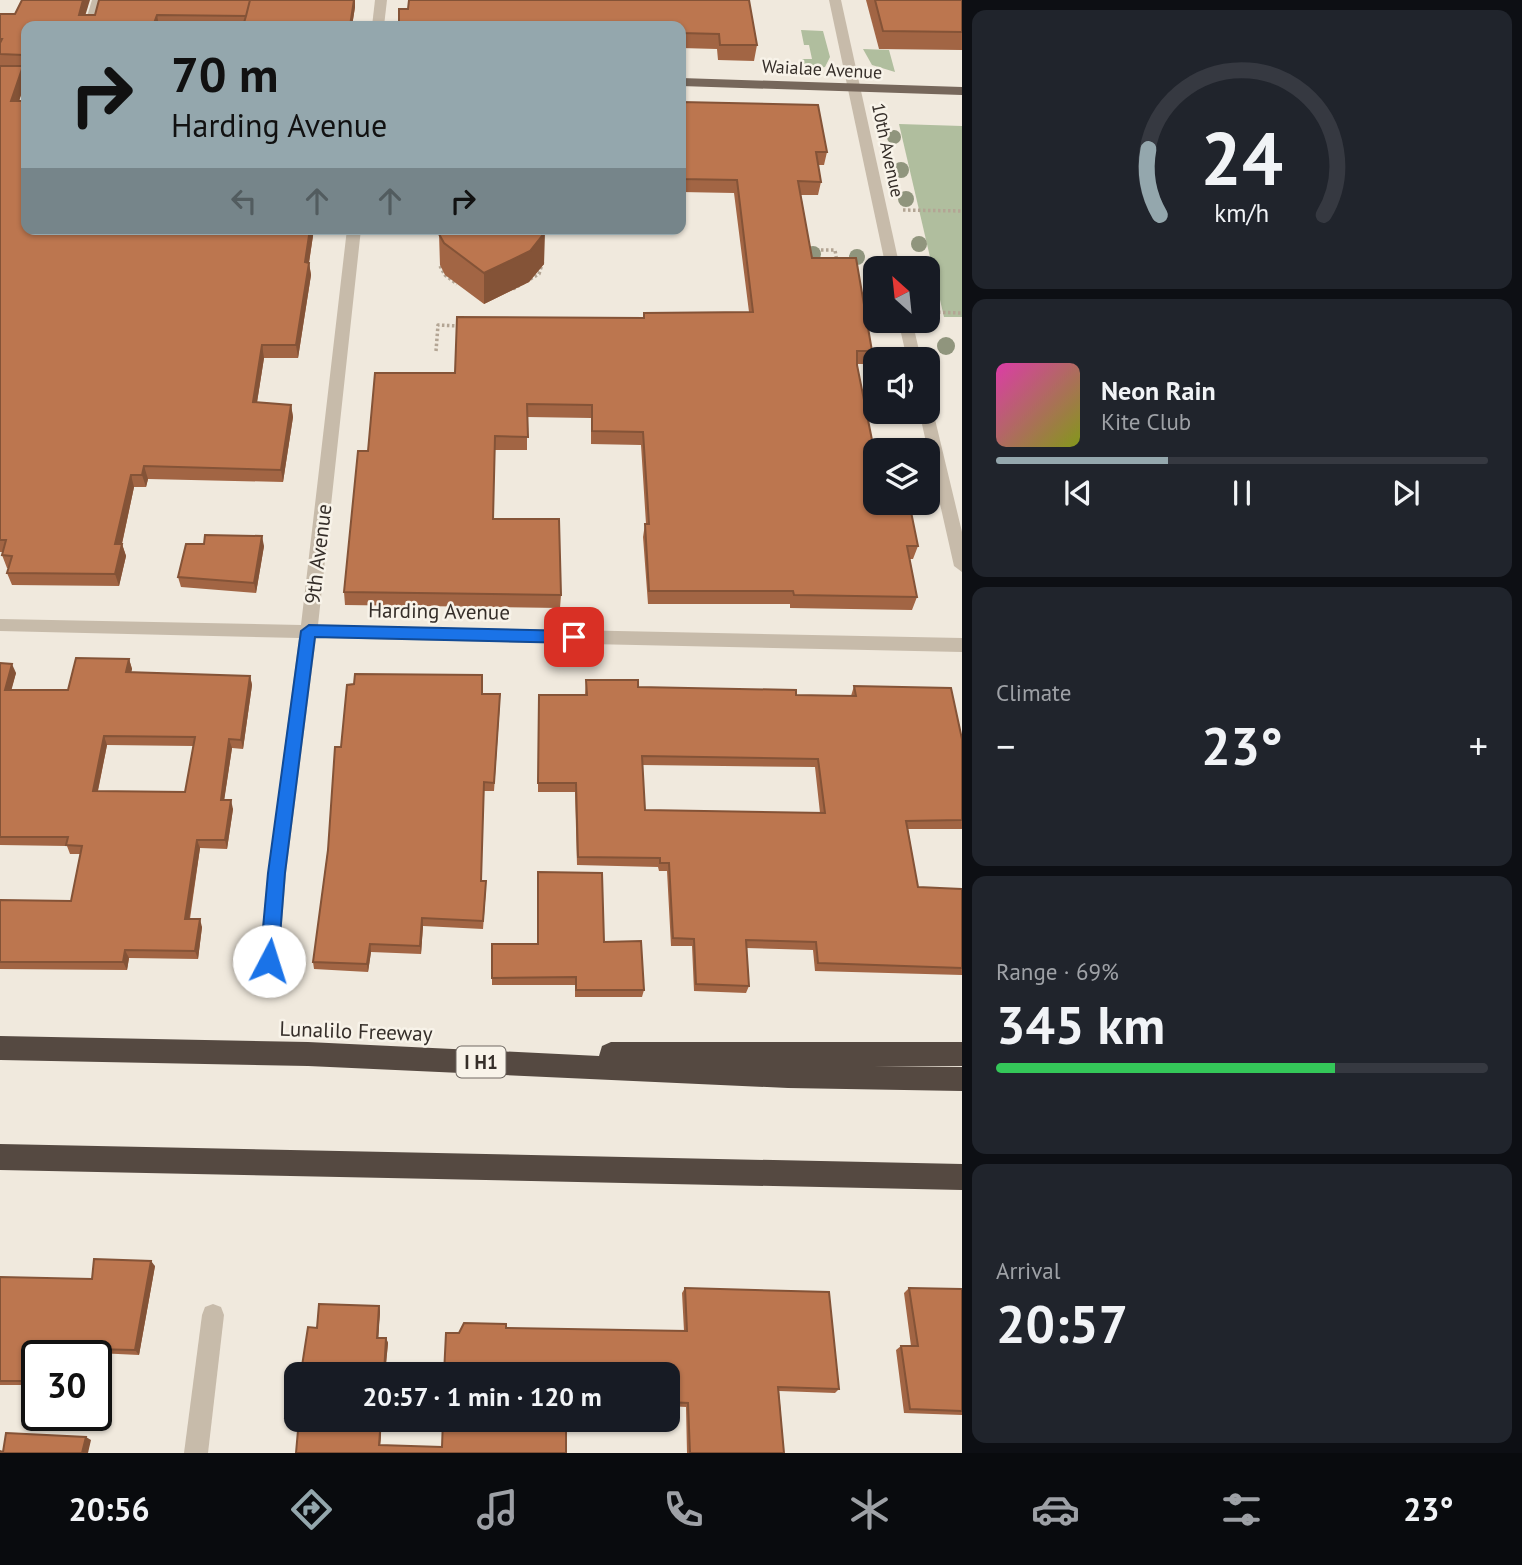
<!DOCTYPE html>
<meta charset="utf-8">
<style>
:root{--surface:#171b24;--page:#20242c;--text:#f1f3f6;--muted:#9ea1a6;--line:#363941;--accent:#94a7ad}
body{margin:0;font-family:"PT Sans",sans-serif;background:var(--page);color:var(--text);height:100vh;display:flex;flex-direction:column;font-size:26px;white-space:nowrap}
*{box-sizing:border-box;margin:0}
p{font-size:23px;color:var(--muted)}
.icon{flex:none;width:38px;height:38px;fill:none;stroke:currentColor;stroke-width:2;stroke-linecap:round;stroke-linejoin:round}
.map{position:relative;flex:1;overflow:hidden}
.panel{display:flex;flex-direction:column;gap:10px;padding:10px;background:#0d0f14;width:560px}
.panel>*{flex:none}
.hud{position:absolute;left:21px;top:21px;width:665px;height:214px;border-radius:14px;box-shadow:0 2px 5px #0004;background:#94a7ad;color:#111;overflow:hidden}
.needle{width:46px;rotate:333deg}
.tools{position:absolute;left:863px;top:256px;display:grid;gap:14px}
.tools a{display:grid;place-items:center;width:77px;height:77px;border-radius:14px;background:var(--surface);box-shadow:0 2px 5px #0004;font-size:35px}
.speed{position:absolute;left:21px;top:1340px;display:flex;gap:14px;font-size:35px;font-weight:700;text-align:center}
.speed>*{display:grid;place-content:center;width:91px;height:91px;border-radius:50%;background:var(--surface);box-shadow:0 2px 5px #0004;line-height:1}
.speed .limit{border:4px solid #111;border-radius:10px;background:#fff;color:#111}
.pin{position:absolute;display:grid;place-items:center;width:60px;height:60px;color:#fff;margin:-30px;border-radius:14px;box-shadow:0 4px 10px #0006}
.me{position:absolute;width:77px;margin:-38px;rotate:5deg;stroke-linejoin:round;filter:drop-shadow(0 0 5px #0008)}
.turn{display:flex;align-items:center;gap:24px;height:147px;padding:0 35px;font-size:32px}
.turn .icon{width:91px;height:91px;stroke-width:2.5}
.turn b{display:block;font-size:49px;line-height:60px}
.lanes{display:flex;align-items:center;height:66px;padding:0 35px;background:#0003;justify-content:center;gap:35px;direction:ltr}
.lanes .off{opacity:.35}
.big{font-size:52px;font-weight:700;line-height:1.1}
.panel .tile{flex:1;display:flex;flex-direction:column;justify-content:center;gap:10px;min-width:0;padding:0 24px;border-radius:14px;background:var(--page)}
.panel .dial{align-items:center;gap:0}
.dial svg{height:182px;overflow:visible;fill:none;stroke:var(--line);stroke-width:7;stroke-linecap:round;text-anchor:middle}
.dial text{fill:var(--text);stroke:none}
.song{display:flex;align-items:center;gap:21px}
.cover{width:84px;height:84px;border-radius:10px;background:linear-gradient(135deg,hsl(320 70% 55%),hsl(70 70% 35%))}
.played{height:7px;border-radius:4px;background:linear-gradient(90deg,var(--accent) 35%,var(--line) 35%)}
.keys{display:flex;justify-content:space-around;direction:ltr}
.heat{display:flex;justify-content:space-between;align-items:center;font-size:38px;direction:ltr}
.charge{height:10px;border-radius:5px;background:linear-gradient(90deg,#34c759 69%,var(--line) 0)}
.trip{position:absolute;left:284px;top:1362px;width:396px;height:70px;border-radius:14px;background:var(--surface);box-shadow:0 2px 5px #0004;font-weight:700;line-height:70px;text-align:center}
.menu{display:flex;height:112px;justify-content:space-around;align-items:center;background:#090b0e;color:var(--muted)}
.menu .icon{width:49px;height:49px}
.menu .active{color:var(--accent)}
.menu b{font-size:32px;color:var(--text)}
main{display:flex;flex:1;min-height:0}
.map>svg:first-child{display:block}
.green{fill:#b0be9e}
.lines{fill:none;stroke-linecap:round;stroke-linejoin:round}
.path{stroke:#b3a594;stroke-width:3.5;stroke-dasharray:2.5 2.5;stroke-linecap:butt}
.minor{fill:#c7bbaa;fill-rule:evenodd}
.major{fill:#76675b;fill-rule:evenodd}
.highway{fill:#554941;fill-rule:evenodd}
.tree{fill:#90957d}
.wall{fill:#a26544;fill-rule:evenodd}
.shaded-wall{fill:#845337}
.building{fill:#bc764f;stroke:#845337;stroke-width:2;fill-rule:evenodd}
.route{fill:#1a73e8;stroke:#114b97;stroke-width:2}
.labels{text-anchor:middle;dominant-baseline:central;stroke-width:5;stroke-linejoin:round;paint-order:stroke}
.far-street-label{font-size:18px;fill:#352e29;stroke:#f8f3e9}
.shield{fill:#f8f3e9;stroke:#706963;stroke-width:2}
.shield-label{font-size:19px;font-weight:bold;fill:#352e29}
.street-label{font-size:21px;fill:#352e29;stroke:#f8f3e9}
</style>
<main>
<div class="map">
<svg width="962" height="1453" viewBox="0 0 962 1453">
<rect width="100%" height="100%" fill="#f0e9dd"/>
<g class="green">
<polygon points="801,30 823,31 830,57 825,67 804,71 802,59 812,59 809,45 804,45"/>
<polygon points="863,49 889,50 895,72 872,65"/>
<polygon points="899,124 962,126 962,317 944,317"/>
</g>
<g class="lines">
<g class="path">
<polyline points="903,210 962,211"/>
<polyline points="806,250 835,250 837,262"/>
<polyline points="440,266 445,275 457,284"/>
<polyline points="513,289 539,274 543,261"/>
<polyline points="861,302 875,302"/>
<polyline points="928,312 962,313"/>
<polyline points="436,351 438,325 460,326"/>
</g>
<g class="minor">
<polygon points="92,0 104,0 96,26 84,26"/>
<polygon points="375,0 387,0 384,26 372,26"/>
<polygon points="829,0 841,0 900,268 886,268"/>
<polygon points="347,229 361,229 318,625 962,638 962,652 316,638 286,873 279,961 276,967 269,970 262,967 259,961 268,873 299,638 0,631 0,619 301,625"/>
<polygon points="898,320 912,320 921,359 907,359"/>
<polygon points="928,406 933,411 962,532 962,572 954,566 919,411 928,411"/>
<polygon points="213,1304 221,1307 224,1315 208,1453 184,1453 202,1315 205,1307"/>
</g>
<polygon class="major" points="681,78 962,87 962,95 681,86"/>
<g class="highway">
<polygon points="0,1036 308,1042 599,1056 602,1046 611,1042 962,1042 962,1066 874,1066 962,1067 962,1091 788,1088 308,1066 0,1060"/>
<polygon points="0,1144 962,1164 962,1190 0,1170"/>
</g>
</g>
<g class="tree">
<circle cx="894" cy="137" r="7"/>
<circle cx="901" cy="170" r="8"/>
<circle cx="906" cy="199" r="8"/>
<circle cx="919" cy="244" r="8"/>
<circle cx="813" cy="254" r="8"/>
<circle cx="857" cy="257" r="8"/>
<circle cx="946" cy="346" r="9"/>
</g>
<g class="wall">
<polygon points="749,0 757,45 754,61 718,60 717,49 681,48 681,26"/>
<polygon points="866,0 962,0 962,50 879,49"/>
<polygon points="355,7 352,26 26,26 26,67 23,67 26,79 19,101 26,229 314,229 309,263 311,275 298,358 264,358 257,402 291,405 293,417 283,482 148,479 146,487 134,487 122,544 126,556 119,586 12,585 7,573 9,568 7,568 2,555 3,552 0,552 0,14 95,15"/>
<polygon points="681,102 827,152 824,165 818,165 821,182 818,195 801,195 812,258 872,351 869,364 857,364 874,450 918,546 913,559 910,559 917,597 912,610 790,608 790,604 648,604 643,537 645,524 646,524 641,445 591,444 591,418 527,417 527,450 495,450 493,519 561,595 560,608 345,605 344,592 368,451 455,373 643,318 644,313 749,312 734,193 681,192"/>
<polygon points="439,234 544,264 529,282 484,304 445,275 440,265"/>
<polygon points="264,546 256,593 181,587 178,577"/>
<path d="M 129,659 L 132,669 L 131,672 L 250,676 L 252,685 L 243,749 L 232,748 L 224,800 L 233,809 L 227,849 L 200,848 L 190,919 L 202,927 L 198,959 L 129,958 L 127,970 L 0,969 L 0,900 L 71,901 L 80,854 L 70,854 L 67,846 L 0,845 L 0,663 L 16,673 L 11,690 L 68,690 ZM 107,745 L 193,746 L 185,792 L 98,791 Z"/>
<path d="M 586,680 L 638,687 L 796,695 L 851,696 L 854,686 L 962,739 L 962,829 L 908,829 L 918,887 L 962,891 L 962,975 L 815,971 L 813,950 L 746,948 L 749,986 L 746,993 L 694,991 L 692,946 L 671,946 L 667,871 L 659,871 L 658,867 L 577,865 L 575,792 L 538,792 L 538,704 L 585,695 ZM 642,765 L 815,767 L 820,813 L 645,810 Z"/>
<polygon points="500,703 494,791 484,791 481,881 486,889 483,929 423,926 421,954 371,952 368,972 314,969 313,962 341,747"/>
<polygon points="604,942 644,990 642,997 575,997 575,985 492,985 492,944"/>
<polygon points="155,1266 139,1355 97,1353 37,1356 37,1385 0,1385 0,1277 92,1279"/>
<polygon points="685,1288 839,1389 835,1393 779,1391 784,1453 687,1453 686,1407 667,1406 667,1374 459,1333 506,1328 684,1331 682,1293"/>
<polygon points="909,1288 962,1289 962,1415 904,1413 896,1350 901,1346 911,1346 904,1293"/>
<polygon points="319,1304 379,1306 380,1311 378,1338 386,1338 388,1343 385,1374 296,1374 296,1419 382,1419 380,1445 442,1447 443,1419 566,1419 566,1453 296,1453 299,1422 287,1422 285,1418 290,1366 302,1366 308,1327 317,1328"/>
</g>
<g class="shaded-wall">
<polygon points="83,0 90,0 82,26 79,15"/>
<polygon points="354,0 355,0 355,7 352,26 350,26"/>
<polygon points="157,15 159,26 153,26"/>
<polygon points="23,66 26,79 15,114 11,101"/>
<polygon points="310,229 314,229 307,275 305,262"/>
<polygon points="545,232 544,264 529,282 484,304 484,273"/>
<polygon points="309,263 311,275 298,358 296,345"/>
<polygon points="262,345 264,358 255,415 253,402"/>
<polygon points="291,405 293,417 283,482 281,470"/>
<polygon points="144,466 148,479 146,487 142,475"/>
<polygon points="131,475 134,487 119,557 115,544"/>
<polygon points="262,536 264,546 256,593 254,583"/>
<polygon points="122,544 126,556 119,586 115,574"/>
<polygon points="129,659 132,669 129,682 126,672"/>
<polygon points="12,664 16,673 9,699 5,690"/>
<polygon points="250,676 252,685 243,749 241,740"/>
<polygon points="104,736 107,745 96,799 93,791"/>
<polygon points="229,739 232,748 223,808 221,800"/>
<polygon points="231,800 233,809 227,849 225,840"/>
<polygon points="197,840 200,848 188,927 185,919"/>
<polygon points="422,918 423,926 421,954 420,946"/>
<polygon points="200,919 202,927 198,959 195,951"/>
<polygon points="370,944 371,952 368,972 367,964"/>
<polygon points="125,950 129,958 127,970 123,962"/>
<polygon points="151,1261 155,1266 139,1355 135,1350"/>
<polygon points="379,1306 380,1311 378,1343 377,1338"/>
<polygon points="386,1338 388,1343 385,1374 384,1374"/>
<polygon points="92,1349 97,1353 96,1359 96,1356 91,1356"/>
<polygon points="381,1419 382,1419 380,1449 379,1445"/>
<polygon points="86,1437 91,1440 88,1453 82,1453"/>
</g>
<g class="building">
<polygon points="22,0 83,0 79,15 95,15 99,0 250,0 246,16 250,0 354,0 350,26 243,26 246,16 157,15 153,26 26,26 26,56 25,59 23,55 0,54 0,43 2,39 0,39 0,14 15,14"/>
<polygon points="409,0 749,0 757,45 720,45 719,34 681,33 681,26 399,26 399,9 408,9"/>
<polygon points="875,0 962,0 962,32 883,31"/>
<polygon points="0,66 23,66 11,101 26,101 26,229 310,229 305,262 309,263 296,345 262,345 253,402 291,405 281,470 144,466 142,475 131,475 115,544 122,544 115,574 7,573 12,556 2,555 6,540 0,540"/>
<polygon points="681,102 818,105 827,152 816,152 821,182 798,181 812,258 856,258 872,351 857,351 857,365 874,450 875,450 875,502 909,502 918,546 907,546 917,597 794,595 793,591 649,591 645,524 649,524 643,432 592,431 592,405 527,404 528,437 495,436 493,519 559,519 561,595 344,592 358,451 368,451 375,373 455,373 457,317 644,318 644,313 753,312 737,180 681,179"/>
<polygon points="440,229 545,229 545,232 530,251 484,273 444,243 439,234"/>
<polygon points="205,535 262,536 254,583 178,577 186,544 204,544"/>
<path d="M 76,658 L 129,659 L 126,672 L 250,676 L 241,740 L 229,739 L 221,800 L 231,800 L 225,840 L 197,840 L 185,919 L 200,919 L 195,951 L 125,950 L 123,962 L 0,962 L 0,900 L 71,901 L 82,846 L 66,845 L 68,837 L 0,837 L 0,663 L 12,664 L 5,690 L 68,690 ZM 104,736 L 195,737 L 185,792 L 93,791 Z"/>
<polygon points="355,674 482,675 482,694 500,694 494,783 484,782 481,881 486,881 483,921 422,918 420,946 370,944 367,964 313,962 328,850 335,747 341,747 347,685 354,684"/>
<path d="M 586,680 L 638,680 L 638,687 L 796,690 L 796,695 L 856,696 L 854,686 L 951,688 L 962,739 L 962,820 L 906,821 L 918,887 L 962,889 L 962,968 L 818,963 L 816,942 L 746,940 L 749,986 L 696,984 L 694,939 L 673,938 L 669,863 L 660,863 L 660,858 L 578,857 L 576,783 L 538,783 L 539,695 L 587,695 ZM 642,756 L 818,759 L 825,813 L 645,810 Z"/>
<polygon points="538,872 602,873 604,942 641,941 644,990 576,990 576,977 492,978 492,944 538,944"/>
<polygon points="94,1259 151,1261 135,1350 92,1349 91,1356 37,1356 37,1381 0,1381 0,1277 92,1279"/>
<polygon points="685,1288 829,1292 839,1389 778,1387 784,1453 690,1453 688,1403 667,1402 667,1374 444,1374 446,1333 459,1333 464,1323 506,1324 506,1328 687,1331"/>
<polygon points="909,1288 962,1289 962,1411 910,1409 901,1346 918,1346"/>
<polygon points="319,1304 379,1306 377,1338 386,1338 384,1374 296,1374 296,1418 285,1418 290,1366 302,1366 308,1327 317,1328"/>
<polygon points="299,1419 381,1419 379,1445 442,1447 443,1419 566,1419 566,1453 296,1453"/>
<polygon points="6,1433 86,1437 82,1453 0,1453 0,1451 3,1452"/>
</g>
<polygon class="route" points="309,625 574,631 582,637 574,643 315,637 285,873 278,961 275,967 269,969 263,967 260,961 268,873 301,631"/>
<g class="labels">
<g class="far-street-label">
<text transform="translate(822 69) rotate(3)">Waialae Avenue</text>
<text transform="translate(888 150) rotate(78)">10th Avenue</text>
</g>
<rect class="shield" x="456.5" y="1046.5" width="49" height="31" rx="5"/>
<g class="shield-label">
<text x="481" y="1062">I H1</text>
</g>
<g class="street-label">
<text transform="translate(318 554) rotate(-83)">9th Avenue</text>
<text transform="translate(439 611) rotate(1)">Harding Avenue</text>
<text transform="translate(356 1031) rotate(2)">Lunalilo Freeway</text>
</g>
</g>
</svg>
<div class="tools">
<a><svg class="needle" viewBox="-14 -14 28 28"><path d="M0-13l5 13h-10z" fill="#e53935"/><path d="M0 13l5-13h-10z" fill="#9ea1a6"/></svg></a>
<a><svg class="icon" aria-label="sound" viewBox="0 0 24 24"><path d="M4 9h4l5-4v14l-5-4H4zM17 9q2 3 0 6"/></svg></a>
<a><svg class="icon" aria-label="layers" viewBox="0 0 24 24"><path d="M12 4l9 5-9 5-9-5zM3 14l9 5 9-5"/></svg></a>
</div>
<div class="speed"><div class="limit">30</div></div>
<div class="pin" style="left:574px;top:637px;background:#d93025"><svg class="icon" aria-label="arrive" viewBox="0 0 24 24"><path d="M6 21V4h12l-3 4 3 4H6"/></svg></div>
<svg class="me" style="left:269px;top:961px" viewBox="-20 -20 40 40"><circle r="19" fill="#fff"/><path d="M0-13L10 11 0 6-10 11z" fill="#1a73e8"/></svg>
<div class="trip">20:57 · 1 min · 120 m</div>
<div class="hud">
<div class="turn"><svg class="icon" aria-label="right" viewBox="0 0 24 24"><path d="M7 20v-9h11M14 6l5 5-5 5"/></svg><div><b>70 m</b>Harding Avenue</div></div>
<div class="lanes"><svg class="icon off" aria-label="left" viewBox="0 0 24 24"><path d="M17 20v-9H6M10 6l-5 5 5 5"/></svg><svg class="icon off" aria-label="ahead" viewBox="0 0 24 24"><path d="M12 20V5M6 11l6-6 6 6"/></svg><svg class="icon off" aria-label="ahead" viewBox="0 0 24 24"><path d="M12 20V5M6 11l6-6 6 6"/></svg><svg class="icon" aria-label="right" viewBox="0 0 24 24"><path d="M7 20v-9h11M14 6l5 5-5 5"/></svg></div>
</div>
</div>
<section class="panel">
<div class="tile dial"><svg viewBox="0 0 100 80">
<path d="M14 69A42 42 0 1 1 86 69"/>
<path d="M14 69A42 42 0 0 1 9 40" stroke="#94a7ad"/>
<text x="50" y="56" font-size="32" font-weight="700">24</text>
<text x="50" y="72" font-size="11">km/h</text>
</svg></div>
<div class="tile">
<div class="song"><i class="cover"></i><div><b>Neon Rain</b><p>Kite Club</p></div></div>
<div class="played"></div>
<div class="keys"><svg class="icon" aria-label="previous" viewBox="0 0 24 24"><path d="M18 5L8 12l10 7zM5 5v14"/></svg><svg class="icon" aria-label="pause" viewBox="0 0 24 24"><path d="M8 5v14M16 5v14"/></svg><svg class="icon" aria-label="next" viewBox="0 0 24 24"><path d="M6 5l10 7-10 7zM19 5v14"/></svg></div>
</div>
<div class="tile"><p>Climate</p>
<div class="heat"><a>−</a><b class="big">23°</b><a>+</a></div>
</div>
<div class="tile"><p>Range · 69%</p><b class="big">345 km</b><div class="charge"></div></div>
<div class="tile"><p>Arrival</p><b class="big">20:57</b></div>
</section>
</main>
<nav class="menu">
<b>20:56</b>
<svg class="icon active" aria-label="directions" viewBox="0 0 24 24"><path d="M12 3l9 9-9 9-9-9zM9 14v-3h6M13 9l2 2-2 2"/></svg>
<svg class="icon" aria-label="music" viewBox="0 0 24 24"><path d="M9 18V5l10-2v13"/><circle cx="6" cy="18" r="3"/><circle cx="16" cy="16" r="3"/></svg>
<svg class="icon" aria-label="phone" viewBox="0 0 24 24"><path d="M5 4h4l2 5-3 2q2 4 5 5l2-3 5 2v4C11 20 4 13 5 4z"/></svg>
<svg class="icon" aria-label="climate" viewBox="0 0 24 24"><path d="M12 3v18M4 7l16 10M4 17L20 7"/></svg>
<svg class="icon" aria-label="car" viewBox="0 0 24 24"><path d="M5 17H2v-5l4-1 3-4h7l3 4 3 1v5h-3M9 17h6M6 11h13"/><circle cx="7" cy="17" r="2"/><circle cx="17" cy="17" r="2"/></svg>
<svg class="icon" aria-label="filters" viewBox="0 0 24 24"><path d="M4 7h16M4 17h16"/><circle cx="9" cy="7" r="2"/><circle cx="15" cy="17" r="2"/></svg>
<b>23°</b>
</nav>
